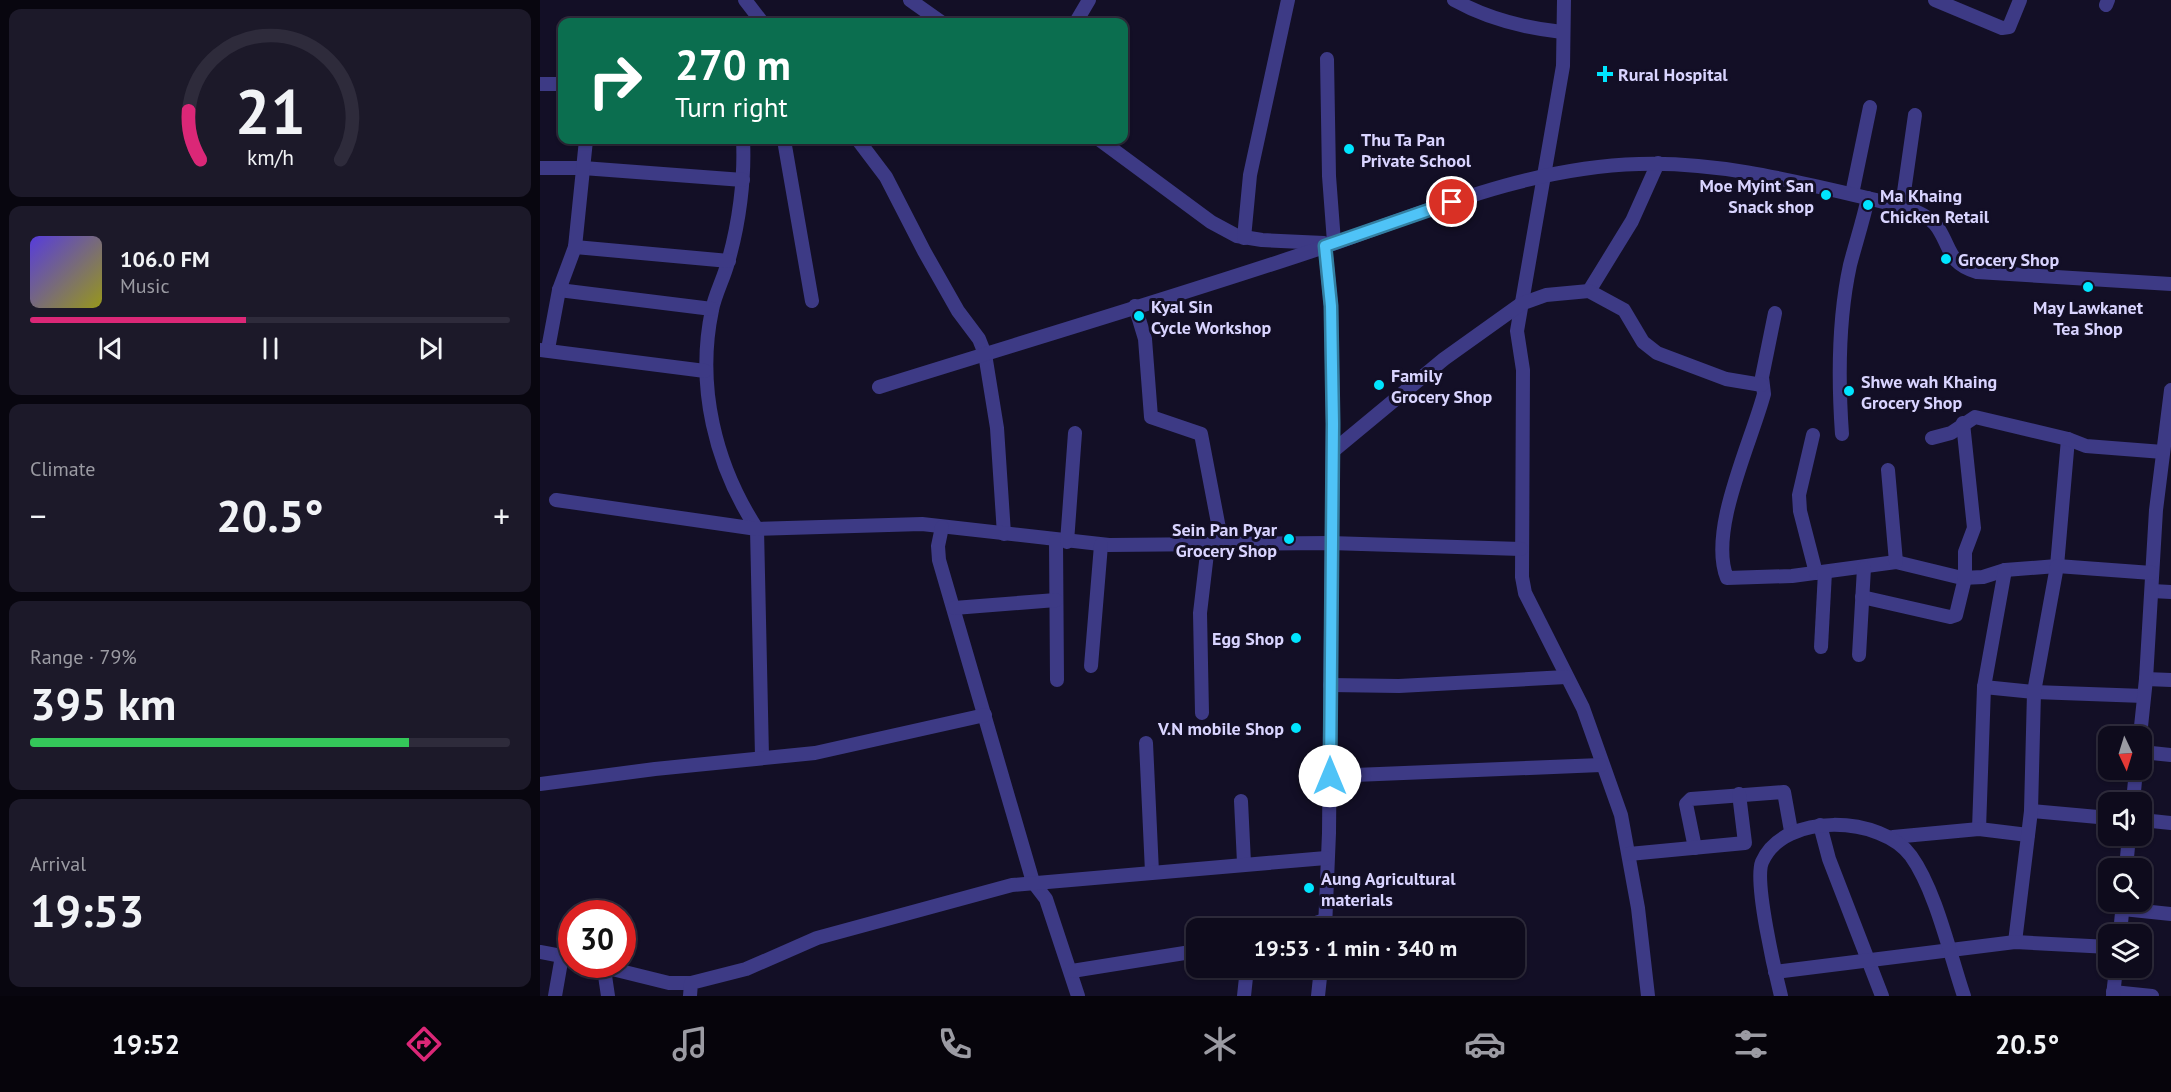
<!DOCTYPE html>
<meta charset="utf-8">
<style>
:root{--surface:#0e0b1c;--page:#1c1929;--text:#f1f3f6;--muted:#9b9ba3;--line:#2e2b3b;--accent:#db2777}
body{margin:0;font-family:"PT Sans",sans-serif;background:var(--page);color:var(--text);height:100vh;display:flex;flex-direction:column;font-size:22px;white-space:nowrap}
*{box-sizing:border-box;margin:0}
p{font-size:20px;color:var(--muted)}
.icon{flex:none;width:33px;height:33px;fill:none;stroke:currentColor;stroke-width:2;stroke-linecap:round;stroke-linejoin:round}
.map{position:relative;flex:1;overflow:hidden}
.sheet{display:flex;flex-direction:column;gap:9px;padding:9px;background:#08060f;width:540px}
.sheet>*{flex:none}
.hud{position:absolute;left:18px;top:18px;width:570px;height:126px;border-radius:12px;box-shadow:0 2px 4px #0004,0 0 0 2px var(--line);background:#0b6e4f;color:#fff;overflow:hidden}
.needle{width:39px;rotate:176deg}
.buttons{position:absolute;left:1558px;top:726px;display:grid;gap:12px}
.buttons a{display:grid;place-items:center;width:54px;height:54px;border-radius:12px;background:var(--surface);box-shadow:0 2px 4px #0004,0 0 0 2px var(--line);font-size:30px}
.speed{position:absolute;left:18px;top:900px;display:flex;gap:12px;font-size:30px;font-weight:700;text-align:center}
.speed>*{display:grid;place-content:center;width:78px;height:78px;border-radius:50%;background:var(--surface);box-shadow:0 2px 4px #0004,0 0 0 2px var(--line);line-height:1}
.speed .limit{border:9px solid #d22;background:#fff;color:#111}
.pin{position:absolute;display:grid;place-items:center;width:51px;height:51px;color:#fff;margin:-26px;border:3px solid #fff;border-radius:50%;box-shadow:0 2px 6px #0007}
.me{position:absolute;width:66px;margin:-33px;rotate:0deg;stroke-linejoin:round;filter:drop-shadow(0 0 4px #0008)}
.turn{display:flex;align-items:center;gap:21px;height:126px;padding:0 18px;font-size:27px}
.turn .icon{width:78px;height:78px;stroke-width:2.5}
.turn b{display:block;font-size:42px;line-height:51px}
.big{font-size:45px;font-weight:800;line-height:1.1}
.sheet .tile{flex:1;display:flex;flex-direction:column;justify-content:center;gap:9px;min-width:0;padding:0 21px;border-radius:12px;background:var(--page)}
.sheet .dial{align-items:center;gap:0}
.dial svg{height:156px;overflow:visible;fill:none;stroke:var(--line);stroke-width:7;stroke-linecap:round;text-anchor:middle}
.dial text{fill:var(--text);stroke:none}
.song{display:flex;align-items:center;gap:18px}
.cover{width:72px;height:72px;border-radius:9px;background:linear-gradient(135deg,hsl(250 70% 55%),hsl(60 70% 35%))}
.played{height:6px;border-radius:3px;background:linear-gradient(90deg,var(--accent) 45%,var(--line) 45%)}
.keys{display:flex;justify-content:space-around;direction:ltr}
.heat{display:flex;justify-content:space-between;align-items:center;font-size:33px;direction:ltr}
.charge{height:9px;border-radius:4px;background:linear-gradient(90deg,#34c759 79%,var(--line) 0)}
.trip{position:absolute;left:646px;top:918px;width:339px;height:60px;border-radius:12px;background:var(--surface);box-shadow:0 2px 4px #0004,0 0 0 2px var(--line);font-weight:800;line-height:60px;text-align:center}
.tabs{display:flex;height:96px;justify-content:space-around;align-items:center;background:#06040b;color:var(--muted)}
.tabs .icon{width:42px;height:42px}
.tabs .selected{color:var(--accent)}
.tabs b{font-size:27px;color:var(--text)}
main{display:flex;flex:1;min-height:0}
.map>svg:first-child{display:block}
.lines{fill:none;stroke-linecap:round;stroke-linejoin:round}
.minor{stroke:#3d3a85;stroke-width:14}
.route-casing{stroke:#337fa1;stroke-width:15}
.route{stroke:#4fc3f7;stroke-width:10}
.poi-dot{fill:#00e5ff;stroke:#130f26;stroke-width:2}
.labels{text-anchor:middle;dominant-baseline:central;stroke-width:6;stroke-linejoin:round;paint-order:stroke}
.poi-label{font-size:18px;font-weight:bold;fill:#d9d4ff;stroke:#130f26;text-anchor:start}
</style>
<main>
<section class="sheet">
<div class="tile dial"><svg viewBox="0 0 100 80">
<path d="M14 69A42 42 0 1 1 86 69"/>
<path d="M14 69A42 42 0 0 1 8 44" stroke="#db2777"/>
<text x="50" y="56" font-size="32" font-weight="700">21</text>
<text x="50" y="72" font-size="11">km/h</text>
</svg></div>
<div class="tile">
<div class="song"><i class="cover"></i><div><b>106.0 FM</b><p>Music</p></div></div>
<div class="played"></div>
<div class="keys"><svg class="icon" aria-label="previous" viewBox="0 0 24 24"><path d="M18 5L8 12l10 7zM5 5v14"/></svg><svg class="icon" aria-label="pause" viewBox="0 0 24 24"><path d="M8 5v14M16 5v14"/></svg><svg class="icon" aria-label="next" viewBox="0 0 24 24"><path d="M6 5l10 7-10 7zM19 5v14"/></svg></div>
</div>
<div class="tile"><p>Climate</p>
<div class="heat"><a>−</a><b class="big">20.5°</b><a>+</a></div>
</div>
<div class="tile"><p>Range · 79%</p><b class="big">395 km</b><div class="charge"></div></div>
<div class="tile"><p>Arrival</p><b class="big">19:53</b></div>
</section>
<div class="map">
<svg width="1631" height="996" viewBox="0 0 1631 996">
<rect width="100%" height="100%" fill="#130f26"/>
<g class="lines">
<g class="minor">
<polyline points="205,0 222,22"/>
<polyline points="370,0 401,22"/>
<path d="M 914,0 C 948,19 984,28 1022,32"/>
<polyline points="1024,0 1023,66 977,331 983,370 982,577 985,593 1043,708 1081,815 1098,908 1108,996"/>
<polyline points="1395,0 1462,28 1469,27 1480,0"/>
<polyline points="1566,5 1568,0"/>
<polyline points="536,22 549,0"/>
<polyline points="787,59 789,176 794,242"/>
<polyline points="0,84 22,84"/>
<path d="M 203,140 C 205,179 199,224 188,262 C 184,278 175,294 172,310 C 156,386 175,465 217,529 L 222,757"/>
<polyline points="244,140 272,301"/>
<polyline points="318,140 346,177 384,251 418,311 439,339 445,354 457,428 464,534"/>
<polyline points="560,140 671,222 697,236 722,240 784,243"/>
<polyline points="0,168 43,168 203,180"/>
<polyline points="1312,194 1330,107"/>
<polyline points="1362,206 1375,115"/>
<polyline points="704,238 710,175 748,0"/>
<polyline points="35,247 189,261"/>
<polyline points="19,290 172,309"/>
<polyline points="1049,291 1092,221 1118,163"/>
<polyline points="595,306 605,339 611,417 661,434 682,544"/>
<path d="M 1235,313 L 1222,377 L 1224,394 C 1211,443 1168,531 1187,578 L 1252,576 L 1356,562 L 1422,578 L 1443,577 L 1465,570 L 1517,566 L 1528,439"/>
<polyline points="8,349 19,290 35,247 46,140"/>
<polyline points="0,350 165,371"/>
<path d="M 339,387 C 486,341 635,297 781,248 C 885,212 988,167 1099,164 C 1188,161 1276,187 1362,206 C 1375,211 1390,216 1398,228 C 1412,250 1408,263 1437,272 L 1631,284"/>
<path d="M 1302,434 C 1298,378 1298,320 1310,265 C 1316,242 1323,221 1328,198"/>
<polyline points="1273,435 1259,495 1260,511 1276,573"/>
<polyline points="1392,438 1411,433 1435,417 1528,439 1546,446 1623,452"/>
<polyline points="793,451 904,359 981,304 1006,295 1049,291 1084,310 1103,342 1117,353 1186,379 1222,385"/>
<polyline points="1348,470 1356,562"/>
<polyline points="16,500 217,529 382,524 569,545 790,543 981,549"/>
<polyline points="402,527 398,546 399,560 493,882 506,899 538,996"/>
<polyline points="516,541 517,680"/>
<polyline points="527,542 535,433"/>
<polyline points="1612,591 1631,592"/>
<polyline points="1322,597 1410,617 1416,615 1425,578 1425,552 1434,528 1423,423"/>
<polyline points="414,608 516,600"/>
<polyline points="1281,647 1285,572"/>
<polyline points="1319,655 1324,568"/>
<polyline points="551,666 561,545"/>
<polyline points="1606,679 1631,680"/>
<polyline points="790,685 859,686 1026,677"/>
<polyline points="1444,687 1494,692 1604,696"/>
<polyline points="662,713 660,613 668,545"/>
<polyline points="1600,736 1606,679 1616,510 1631,390"/>
<polyline points="606,743 612,872"/>
<polyline points="1602,752 1631,755"/>
<polyline points="790,776 1061,765"/>
<polyline points="0,784 115,769 275,753 445,715"/>
<polyline points="701,801 704,863"/>
<polyline points="1593,802 1596,770"/>
<polyline points="1491,811 1569,818"/>
<polyline points="1602,820 1631,823"/>
<polyline points="1280,825 1289,859 1342,996"/>
<polyline points="1439,829 1444,687 1465,570"/>
<polyline points="1353,837 1439,829 1488,835"/>
<polyline points="1155,848 1146,804 1151,799 1244,792 1251,831"/>
<polyline points="1089,854 1205,843 1199,794"/>
<polyline points="1586,868 1589,836"/>
<polyline points="1583,909 1631,914"/>
<polyline points="761,928 785,920"/>
<polyline points="785,928 789,833 793,424 791,306 785,246"/>
<polyline points="1580,934 1583,902"/>
<polyline points="1475,942 1491,811 1494,692 1517,566 1612,573"/>
<polyline points="0,952 32,958"/>
<polyline points="52,964 129,983 151,983"/>
<polyline points="64,969 68,996"/>
<polyline points="532,971 657,951"/>
<polyline points="1235,972 1475,942 1569,947"/>
<polyline points="1573,992 1612,996"/>
<polyline points="15,996 22,956"/>
<polyline points="150,996 151,983 206,969 277,938 472,885 786,858"/>
<polyline points="704,996 707,968"/>
<polyline points="778,996 781,968"/>
<path d="M 1241,996 C 1235,972 1214,882 1222,862 C 1244,811 1342,816 1371,856 C 1396,891 1410,955 1424,996"/>
<polyline points="1573,996 1576,968"/>
</g>
</g>
<g class="lines">
<g class="route-casing">
<polyline id="route" points="790,776 793,424 791,306 785,246 912,202"/>
</g>
<use href="#route" class="route"/>
</g>
<g class="poi-dot">
<path d="M1062 65h6v6h6v6h-6v6h-6v-6h-6v-6h6z"/>
<circle cx="809" cy="149" r="6"/>
<circle cx="1286" cy="195" r="6"/>
<circle cx="1328" cy="205" r="6"/>
<circle cx="1406" cy="259" r="6"/>
<circle cx="1548" cy="287" r="6"/>
<circle cx="599" cy="316" r="6"/>
<circle cx="839" cy="385" r="6"/>
<circle cx="1309" cy="391" r="6"/>
<circle cx="749" cy="539" r="6"/>
<circle cx="756" cy="638" r="6"/>
<circle cx="756" cy="728" r="6"/>
<circle cx="769" cy="888" r="6"/>
</g>
<g class="labels">
<g class="poi-label">
<text x="1078" y="74">Rural Hospital</text>
<text x="821" y="139">Thu Ta Pan<tspan x="821" dy="21">Private School</tspan></text>
<text x="1274" y="185" text-anchor="end">Moe Myint San<tspan x="1274" dy="21">Snack shop</tspan></text>
<text x="1340" y="195">Ma Khaing<tspan x="1340" dy="21">Chicken Retail</tspan></text>
<text x="1418" y="259">Grocery Shop</text>
<text x="611" y="306">Kyal Sin<tspan x="611" dy="21">Cycle Workshop</tspan></text>
<text x="1548" y="307" text-anchor="middle">May Lawkanet<tspan x="1548" dy="21">Tea Shop</tspan></text>
<text x="851" y="375">Family<tspan x="851" dy="21">Grocery Shop</tspan></text>
<text x="1321" y="381">Shwe wah Khaing<tspan x="1321" dy="21">Grocery Shop</tspan></text>
<text x="737" y="529" text-anchor="end">Sein Pan Pyar<tspan x="737" dy="21">Grocery Shop</tspan></text>
<text x="744" y="638" text-anchor="end">Egg Shop</text>
<text x="744" y="728" text-anchor="end">V.N mobile Shop</text>
<text x="781" y="878">Aung Agricultural<tspan x="781" dy="21">materials</tspan></text>
</g>
</g>
</svg>
<div class="buttons">
<a><svg class="needle" viewBox="-14 -14 28 28"><path d="M0-13l5 13h-10z" fill="#e53935"/><path d="M0 13l5-13h-10z" fill="#9b9ba3"/></svg></a>
<a><svg class="icon" aria-label="sound" viewBox="0 0 24 24"><path d="M4 9h4l5-4v14l-5-4H4zM17 9q2 3 0 6"/></svg></a>
<a><svg class="icon" aria-label="search" viewBox="0 0 24 24"><circle cx="10" cy="10" r="6"/><path d="M15 15l6 6"/></svg></a>
<a><svg class="icon" aria-label="layers" viewBox="0 0 24 24"><path d="M12 4l9 5-9 5-9-5zM3 14l9 5 9-5"/></svg></a>
</div>
<div class="speed"><div class="limit">30</div></div>
<div class="pin" style="left:912px;top:202px;background:#d93025"><svg class="icon" aria-label="arrive" viewBox="0 0 24 24"><path d="M6 21V4h12l-3 4 3 4H6"/></svg></div>
<svg class="me" style="left:790px;top:776px" viewBox="-20 -20 40 40"><circle r="19" fill="#fff"/><path d="M0-13L10 11 0 6-10 11z" fill="#4fc3f7"/></svg>
<div class="trip">19:53 · 1 min · 340 m</div>
<div class="hud">
<div class="turn"><svg class="icon" aria-label="right" viewBox="0 0 24 24"><path d="M7 20v-9h11M14 6l5 5-5 5"/></svg><div><b>270 m</b>Turn right</div></div>
</div>
</div>
</main>
<nav class="tabs">
<b>19:52</b>
<svg class="icon selected" aria-label="directions" viewBox="0 0 24 24"><path d="M12 3l9 9-9 9-9-9zM9 14v-3h6M13 9l2 2-2 2"/></svg>
<svg class="icon" aria-label="music" viewBox="0 0 24 24"><path d="M9 18V5l10-2v13"/><circle cx="6" cy="18" r="3"/><circle cx="16" cy="16" r="3"/></svg>
<svg class="icon" aria-label="phone" viewBox="0 0 24 24"><path d="M5 4h4l2 5-3 2q2 4 5 5l2-3 5 2v4C11 20 4 13 5 4z"/></svg>
<svg class="icon" aria-label="climate" viewBox="0 0 24 24"><path d="M12 3v18M4 7l16 10M4 17L20 7"/></svg>
<svg class="icon" aria-label="car" viewBox="0 0 24 24"><path d="M5 17H2v-5l4-1 3-4h7l3 4 3 1v5h-3M9 17h6M6 11h13"/><circle cx="7" cy="17" r="2"/><circle cx="17" cy="17" r="2"/></svg>
<svg class="icon" aria-label="filters" viewBox="0 0 24 24"><path d="M4 7h16M4 17h16"/><circle cx="9" cy="7" r="2"/><circle cx="15" cy="17" r="2"/></svg>
<b>20.5°</b>
</nav>
